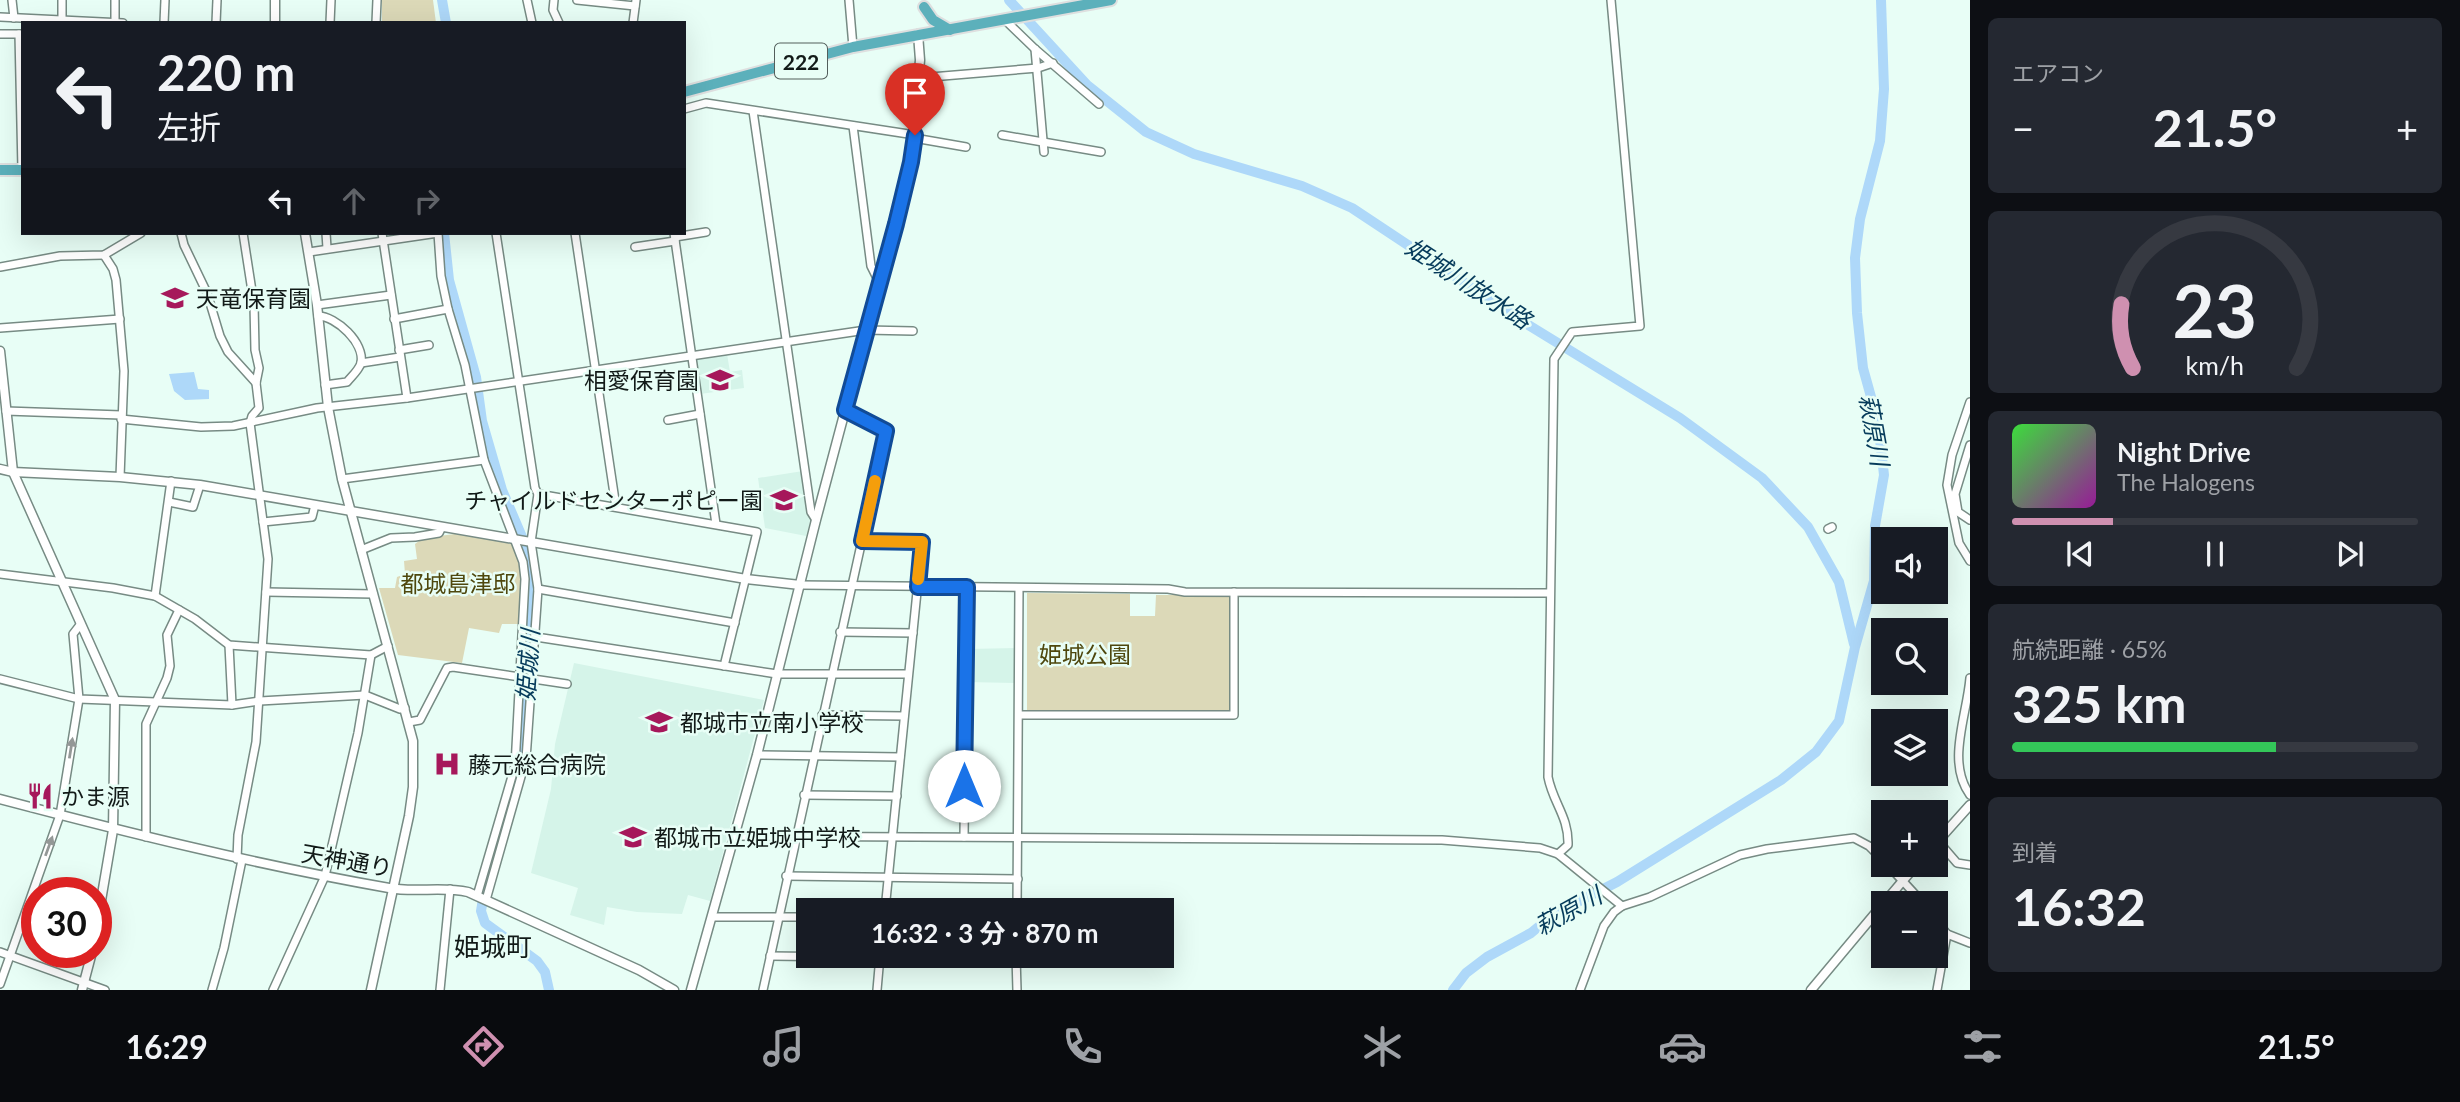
<!DOCTYPE html>
<html lang="ja">
<meta charset="utf-8">
<style>
:root{--surface:#171b24;--page:#242831;--text:#f1f3f6;--muted:#9ea1a6;--line:#363941;--accent:#cf90b0}
body{margin:0;font-family:Lato,"Noto Sans JP",sans-serif;background:var(--page);color:var(--text);height:100vh;display:flex;flex-direction:column;font-size:26px;white-space:nowrap}
*{box-sizing:border-box;margin:0}
p{font-size:23px;color:var(--muted)}
.icon{flex:none;width:38px;height:38px;fill:none;stroke:currentColor;stroke-width:2;stroke-linecap:round;stroke-linejoin:round}
.map{position:relative;flex:1;overflow:hidden}
.side{display:flex;flex-direction:column;gap:18px;padding:18px;background:#0d0f14;width:490px}
.side>*{flex:none}
.banner{position:absolute;left:21px;top:21px;width:665px;height:214px;border-radius:0px;box-shadow:0 7px 28px #0002;background:#171b24;color:var(--text);overflow:hidden}
.buttons{position:absolute;left:1871px;top:527px;display:grid;gap:14px}
.buttons a{display:grid;place-items:center;width:77px;height:77px;border-radius:0px;background:var(--surface);box-shadow:0 7px 28px #0002;font-size:35px}
.speed{position:absolute;left:21px;top:877px;display:flex;gap:14px;font-size:35px;font-weight:700;text-align:center}
.speed>*{display:grid;place-content:center;width:91px;height:91px;border-radius:50%;background:var(--surface);box-shadow:0 7px 28px #0002;line-height:1}
.speed .limit{border:10px solid #d22;background:#fff;color:#111}
.pin{position:absolute;display:grid;place-items:center;width:60px;height:60px;color:#fff;margin:-72px -30px;border-radius:50% 50% 50% 0;rotate:-45deg;box-shadow:0 0 7px #0007}
.pin .icon{rotate:45deg}
.me{position:absolute;width:77px;margin:-38px;rotate:0deg;stroke-linejoin:round;filter:drop-shadow(0 0 5px #0008)}
.turn{display:flex;align-items:center;gap:24px;height:147px;padding:0 21px;font-size:32px}
.turn .icon{width:91px;height:91px;stroke-width:2.5}
.turn b{display:block;font-size:49px;line-height:60px}
.lanes{display:flex;align-items:center;height:66px;padding:0 21px;background:#0003;justify-content:center;gap:35px;direction:ltr}
.lanes .off{opacity:.35}
.big{font-size:52px;font-weight:700;line-height:1.1}
.side .card{flex:1;display:flex;flex-direction:column;justify-content:center;gap:10px;min-width:0;padding:0 24px;border-radius:10px;background:var(--page)}
.side .dial{align-items:center;gap:0}
.dial svg{height:182px;overflow:visible;fill:none;stroke:var(--line);stroke-width:7;stroke-linecap:round;text-anchor:middle}
.dial text{fill:var(--text);stroke:none}
.song{display:flex;align-items:center;gap:21px}
.cover{width:84px;height:84px;border-radius:10px;background:linear-gradient(135deg,hsl(120 70% 55%),hsl(300 70% 35%))}
.played{height:7px;border-radius:4px;background:linear-gradient(90deg,var(--accent) 25%,var(--line) 25%)}
.keys{display:flex;justify-content:space-around;direction:ltr}
.heat{display:flex;justify-content:space-between;align-items:center;font-size:38px;direction:ltr}
.charge{height:10px;border-radius:5px;background:linear-gradient(90deg,#34c759 65%,var(--line) 0)}
.trip{position:absolute;left:796px;top:898px;width:378px;height:70px;border-radius:0px;background:var(--surface);box-shadow:0 7px 28px #0002;font-weight:700;line-height:70px;text-align:center}
.menu{display:flex;height:112px;justify-content:space-around;align-items:center;background:#090b0e;color:var(--muted)}
.menu .icon{width:49px;height:49px}
.menu .on{color:var(--accent)}
.menu b{font-size:32px;color:var(--text)}
main{display:flex;flex:1;min-height:0}
.map>svg:first-child{display:block}
.built{fill:#d5f4e9}
.green{fill:#dcd9b8}
.water{fill:#aed8f9}
.lines{fill:none;stroke-linecap:round;stroke-linejoin:round}
.river{stroke:#aed8f9;stroke-width:10}
.minor-casing{stroke:#778b84;stroke-width:10}
.tertiary-casing{stroke:#778b84;stroke-width:11}
.trunk-casing{stroke:#dedfdf;stroke-width:14}
.minor{stroke:#fff;stroke-width:7}
.tertiary{stroke:#fff;stroke-width:8}
.trunk{stroke:#5cb0bb;stroke-width:10}
.oneway{fill:#949897}
.route-casing{stroke:#114b97;stroke-width:18}
.route{stroke:#1a73e8;stroke-width:12}
.slow{stroke:#f59e0b;stroke-width:12}
.labels{text-anchor:middle;dominant-baseline:central;stroke-width:5;stroke-linejoin:round;paint-order:stroke}
.shield{fill:#e8fef6;stroke:#525e5b;stroke-width:2}
.shield-label{font-size:21px;font-weight:bold;fill:#121a18}
.poi-label{font-size:23px;fill:#121a18;stroke:#e8fef6;text-anchor:start}
.park-label{font-size:23px;fill:#4e470d;stroke:#e8fef6}
.street-label{font-size:23px;fill:#121a18;stroke:#e8fef6}
.water-label{font-size:24px;font-style:italic;fill:#063b5b;stroke:#e8fef6}
.quarter-label{font-size:26px;fill:#121a18;stroke:#e8fef6}
</style>
<main>
<div class="map">
<svg width="1970" height="990" viewBox="0 0 1970 990">
<rect width="100%" height="100%" fill="#e8fef6"/>
<g class="built">
<polygon points="727,354 730,372 742,370 744,388 700,394 696,358"/>
<polygon points="803,471 810,522 806,536 765,528 758,478"/>
<polygon points="1016,648 1015,683 966,682 968,649"/>
<polygon points="574,663 764,700 710,901 688,895 682,914 637,912 607,907 604,925 570,915 578,888 531,873 551,789 555,744"/>
</g>
<g class="green">
<polygon points="382,0 433,0 436,23 382,23"/>
<path d="M 455,534 L 513,544 C 525,571 522,596 521,624 L 502,624 L 499,633 L 469,628 L 462,663 L 398,655 L 379,588 L 395,588 L 397,577 L 405,574 L 404,561 L 417,559 L 415,544 L 423,538 Z"/>
<polygon points="1027,593 1130,594 1130,616 1155,616 1156,595 1232,595 1232,713 1027,712"/>
</g>
<polygon class="water" points="194,372 198,389 209,390 209,399 185,400 174,391 169,374"/>
<g class="lines">
<g class="river">
<polyline points="442,0 446,23"/>
<polyline points="1009,0 1087,85 1146,132 1194,154 1302,186 1352,208 1530,326 1680,418 1762,478 1808,527 1839,582 1854,644"/>
<polyline points="444,233 449,280 476,377 482,421 502,490 528,551 533,585 525,736 521,763 485,887 481,911 485,923 537,961 545,972 549,990"/>
<polyline points="1453,990 1466,973 1487,957 1531,933 1554,914 1617,882 1781,780 1816,752 1839,721 1855,647 1874,581 1875,526 1884,475 1878,422 1863,368 1857,313 1855,258 1860,219 1880,141 1884,89 1881,0"/>
</g>
<g class="minor-casing">
<g id="minor">
<polyline points="12,0 14,18"/>
<polyline points="527,0 532,23"/>
<polyline points="554,0 553,10 559,23"/>
<polyline points="577,0 635,6"/>
<polyline points="849,0 853,47"/>
<polyline points="0,17 123,23"/>
<polyline points="62,20 62,0"/>
<polyline points="1005,20 1035,49 1099,104"/>
<polyline points="115,22 115,0"/>
<polyline points="164,23 165,0"/>
<polyline points="216,23 217,0"/>
<polyline points="330,23 331,0"/>
<polyline points="376,23 377,0"/>
<polyline points="633,23 636,0"/>
<polyline points="0,34 20,34"/>
<polyline points="19,34 22,170"/>
<polyline points="1035,49 1044,152"/>
<polyline points="919,78 1038,68 1053,63"/>
<polyline points="684,109 706,103 915,135 920,139 966,147"/>
<polyline points="753,111 811,512 816,520"/>
<polyline points="853,126 871,266 879,282"/>
<polyline points="1002,135 1101,152"/>
<polyline points="181,233 184,245 207,293 220,336 228,352 256,383"/>
<polyline points="326,233 327,248"/>
<polyline points="382,233 407,398"/>
<polyline points="438,233 441,276 448,309 465,365 484,460 523,562 525,579 515,766 477,896"/>
<polyline points="575,233 616,507"/>
<polyline points="674,233 716,524"/>
<polyline points="675,237 706,232"/>
<polyline points="635,247 675,241"/>
<polyline points="309,252 438,233"/>
<polyline points="104,255 113,269 116,280 124,371 120,477"/>
<polyline points="0,267 60,256 104,255 141,233"/>
<polyline points="317,305 391,295"/>
<path d="M 318,316 C 336,316 365,343 361,363 C 359,370 352,376 347,382 L 325,385"/>
<polyline points="394,319 448,309"/>
<polyline points="0,328 120,319"/>
<polyline points="399,350 429,345"/>
<polyline points="361,363 400,357"/>
<polyline points="1970,402 1952,455 1947,485 1959,543 1970,561"/>
<polyline points="6,411 121,415"/>
<polyline points="121,419 201,427 233,426 317,408 407,398 866,330 913,331"/>
<polyline points="668,420 700,414"/>
<polyline points="1970,445 1955,494 1958,512 1970,520"/>
<polyline points="342,479 484,460"/>
<polyline points="538,494 757,532 724,666"/>
<polyline points="169,502 193,507 200,485"/>
<polyline points="263,522 312,517 315,505"/>
<polyline points="1828,529 1832,527"/>
<polyline points="862,541 922,542 885,910"/>
<polyline points="361,550 391,538 415,537 439,533 442,527"/>
<polyline points="0,574 113,588 155,596 195,619 229,645 371,655 388,646"/>
<polyline points="800,585 1168,589 1185,592 1550,593"/>
<polyline points="538,589 735,623"/>
<polyline points="266,592 373,594"/>
<polyline points="155,596 171,481"/>
<polyline points="840,632 913,633"/>
<polyline points="536,637 777,674 908,674"/>
<polyline points="229,645 232,705"/>
<path d="M 1970,678 C 1967,716 1946,762 1970,795"/>
<polyline points="0,679 79,699 232,705 260,701 365,695 400,709 405,708"/>
<polyline points="822,715 904,716"/>
<polyline points="1019,715 1234,715 1234,592"/>
<polyline points="409,722 420,720 447,668 453,667 567,684"/>
<polyline points="757,755 900,757"/>
<polyline points="804,795 897,796"/>
<polyline points="735,836 1442,840 1540,848 1558,854 1622,906"/>
<polyline points="146,837 146,724 167,678 170,666 167,635 179,610"/>
<polyline points="964,837 967,587"/>
<polyline points="1938,841 1957,863 1970,865"/>
<path d="M 1558,854 L 1568,845 C 1569,817 1553,803 1548,777 L 1554,359 L 1572,332 L 1640,326 L 1611,0"/>
<polyline points="237,859 238,835 256,742 268,559 250,423 252,416 259,408 256,383 259,368 255,350 254,304 243,233"/>
<polyline points="1887,864 1923,903"/>
<polyline points="786,876 1018,879"/>
<polyline points="486,900 526,759 538,589 531,542 538,494 535,488 496,233"/>
<polyline points="1017,910 1019,588"/>
<polyline points="713,917 808,917"/>
<polyline points="1936,920 1947,934 1970,943"/>
<polyline points="0,952 105,990"/>
<polyline points="770,956 1016,959"/>
<polyline points="1016,956 1017,990"/>
<polyline points="0,984 60,815 79,699 73,634 80,625"/>
<polyline points="212,990 224,948 242,860"/>
<polyline points="273,990 325,876 358,733 371,655"/>
<polyline points="440,990 450,889"/>
<polyline points="763,990 886,431 845,410"/>
<polyline points="877,990 880,956"/>
<polyline points="1580,990 1604,926 1614,912 1622,906 1650,897 1740,855 1767,849 1854,838 1869,846 1883,860"/>
<polyline points="1937,990 1947,934"/>
</g>
</g>
<g class="tertiary-casing">
<g id="tertiary">
<polyline points="275,23 275,0"/>
<polyline points="305,233 317,305 328,407 342,479 413,741 413,787 409,816 371,990"/>
<polyline points="0,351 13,472 115,700 113,830 96,930"/>
<polyline points="0,469 13,472 120,477 200,485 746,579 800,585"/>
<path d="M 0,799 C 129,833 258,865 389,888 C 415,893 442,886 468,892 L 639,970 L 674,990"/>
<polyline points="1936,843 1970,805"/>
<polyline points="1884,903 1917,864"/>
<polyline points="82,990 92,952"/>
<polyline points="691,990 757,755 816,520 911,162 920,60 918,34"/>
<polyline points="1811,990 1883,904"/>
</g>
</g>
<g class="trunk-casing">
<g id="trunk">
<polyline points="924,7 933,20 950,30"/>
<polyline points="684,92 853,47 1111,0"/>
<polyline points="0,170 23,170"/>
</g>
</g>
<use href="#minor" class="minor"/>
<use href="#tertiary" class="tertiary"/>
<use href="#trunk" class="trunk"/>
</g>
<defs><path id="oneway-solid" d="M-6-.8H1V-3.2L6.5 0L1 3.2V.8H-6Z" transform="scale(1.75)"/></defs>
<g class="oneway">
<use href="#oneway-solid" transform="translate(71 748) rotate(-81)"/>
<use href="#oneway-solid" transform="translate(49 846) rotate(-70)"/>
</g>
<g class="lines">
<g class="route-casing">
<polyline id="route" points="915,135 911,162 896,224 845,410 886,431 862,541 922,542 918,587 967,587 964,786"/>
</g>
<use href="#route" class="route"/>
<polyline class="slow" points="875,481 862,541 922,542 918,579"/>
</g>
<defs>
<g id="school-bare" transform="scale(2.1)"><path d="M0-5L7-2L0 1L-7-2ZM-4 1L0 2.5L4 1V4Q0 6-4 4Z" fill="#a6185b" stroke="#e8fef6" stroke-width="2.5" paint-order="stroke"/></g>
<g id="hospital-bare" transform="scale(2.1)"><path d="M-5-5h3v3.5h4V-5h3V5h-3V1.5h-4V5h-3Z" fill="#a6185b" stroke="#e8fef6" stroke-width="2.5" paint-order="stroke"/></g>
<g id="restaurant-bare" transform="scale(2.1)"><path d="M-5-6h1v4h1v-4h1v4h1v-4h1v5L-1.5 .5V6h-2V.5L-5-1ZM5-6V6H3V1.5H1.5Q1.5-4 5-6Z" fill="#a6185b" stroke="#e8fef6" stroke-width="2.5" paint-order="stroke"/></g>
</defs>
<g fill-rule="evenodd">
<use href="#school-bare" x="175" y="298"/>
<use href="#school-bare" x="720" y="380"/>
<use href="#school-bare" x="784" y="500"/>
<use href="#school-bare" x="659" y="722"/>
<use href="#hospital-bare" x="447" y="764"/>
<use href="#restaurant-bare" x="40" y="796"/>
<use href="#school-bare" x="633" y="837"/>
</g>
<g class="labels">
<rect class="shield" x="775" y="43.5" width="52" height="35" rx="5"/>
<g class="shield-label">
<text x="801" y="61">222</text>
</g>
<g class="poi-label">
<text x="196" y="298">天竜保育園</text>
<text x="699" y="380" text-anchor="end">相愛保育園</text>
<text x="763" y="500" text-anchor="end">チャイルドセンターポピー園</text>
<text x="680" y="722">都城市立南小学校</text>
<text x="468" y="764">藤元総合病院</text>
<text x="61" y="796">かま源</text>
<text x="654" y="837">都城市立姫城中学校</text>
</g>
<g class="park-label">
<text x="458" y="583">都城島津邸</text>
<text x="1085" y="654">姫城公園</text>
</g>
<g class="street-label">
<text transform="translate(347 860) rotate(10)">天神通り</text>
</g>
<g class="water-label">
<text transform="translate(1469 283) rotate(33)">姫城川放水路</text>
<text transform="translate(1875 430) rotate(80)">萩原川</text>
<text transform="translate(527 665) rotate(-86)">姫城川</text>
<text transform="translate(1568 910) rotate(-29)">萩原川</text>
</g>
<g class="quarter-label">
<text x="493" y="946">姫城町</text>
</g>
</g>
</svg>
<div class="buttons">
<a><svg class="icon" aria-label="sound" viewBox="0 0 24 24"><path d="M4 9h4l5-4v14l-5-4H4zM17 9q2 3 0 6"/></svg></a>
<a><svg class="icon" aria-label="search" viewBox="0 0 24 24"><circle cx="10" cy="10" r="6"/><path d="M15 15l6 6"/></svg></a>
<a><svg class="icon" aria-label="layers" viewBox="0 0 24 24"><path d="M12 4l9 5-9 5-9-5zM3 14l9 5 9-5"/></svg></a>
<a>+</a>
<a>−</a>
</div>
<div class="speed"><div class="limit">30</div></div>
<div class="pin" style="left:915px;top:135px;background:#d93025"><svg class="icon" aria-label="arrive" viewBox="0 0 24 24"><path d="M6 21V4h12l-3 4 3 4H6"/></svg></div>
<svg class="me" style="left:964px;top:786px" viewBox="-20 -20 40 40"><circle r="19" fill="#fff"/><path d="M0-13L10 11 0 6-10 11z" fill="#1a73e8"/></svg>
<div class="trip">16:32 · 3 分 · 870 m</div>
<div class="banner">
<div class="turn"><svg class="icon" aria-label="left" viewBox="0 0 24 24"><path d="M17 20v-9H6M10 6l-5 5 5 5"/></svg><div><b>220 m</b>左折</div></div>
<div class="lanes"><svg class="icon" aria-label="left" viewBox="0 0 24 24"><path d="M17 20v-9H6M10 6l-5 5 5 5"/></svg><svg class="icon off" aria-label="ahead" viewBox="0 0 24 24"><path d="M12 20V5M6 11l6-6 6 6"/></svg><svg class="icon off" aria-label="right" viewBox="0 0 24 24"><path d="M7 20v-9h11M14 6l5 5-5 5"/></svg></div>
</div>
</div>
<section class="side">
<div class="card"><p>エアコン</p>
<div class="heat"><a>−</a><b class="big">21.5°</b><a>+</a></div>
</div>
<div class="card dial"><svg viewBox="0 0 100 80">
<path d="M14 69A42 42 0 1 1 86 69"/>
<path d="M14 69A42 42 0 0 1 9 41" stroke="#cf90b0"/>
<text x="50" y="56" font-size="32" font-weight="700">23</text>
<text x="50" y="72" font-size="11">km/h</text>
</svg></div>
<div class="card">
<div class="song"><i class="cover"></i><div><b>Night Drive</b><p>The Halogens</p></div></div>
<div class="played"></div>
<div class="keys"><svg class="icon" aria-label="previous" viewBox="0 0 24 24"><path d="M18 5L8 12l10 7zM5 5v14"/></svg><svg class="icon" aria-label="pause" viewBox="0 0 24 24"><path d="M8 5v14M16 5v14"/></svg><svg class="icon" aria-label="next" viewBox="0 0 24 24"><path d="M6 5l10 7-10 7zM19 5v14"/></svg></div>
</div>
<div class="card"><p>航続距離 · 65%</p><b class="big">325 km</b><div class="charge"></div></div>
<div class="card"><p>到着</p><b class="big">16:32</b></div>
</section>
</main>
<nav class="menu">
<b>16:29</b>
<svg class="icon on" aria-label="directions" viewBox="0 0 24 24"><path d="M12 3l9 9-9 9-9-9zM9 14v-3h6M13 9l2 2-2 2"/></svg>
<svg class="icon" aria-label="music" viewBox="0 0 24 24"><path d="M9 18V5l10-2v13"/><circle cx="6" cy="18" r="3"/><circle cx="16" cy="16" r="3"/></svg>
<svg class="icon" aria-label="phone" viewBox="0 0 24 24"><path d="M5 4h4l2 5-3 2q2 4 5 5l2-3 5 2v4C11 20 4 13 5 4z"/></svg>
<svg class="icon" aria-label="climate" viewBox="0 0 24 24"><path d="M12 3v18M4 7l16 10M4 17L20 7"/></svg>
<svg class="icon" aria-label="car" viewBox="0 0 24 24"><path d="M5 17H2v-5l4-1 3-4h7l3 4 3 1v5h-3M9 17h6M6 11h13"/><circle cx="7" cy="17" r="2"/><circle cx="17" cy="17" r="2"/></svg>
<svg class="icon" aria-label="filters" viewBox="0 0 24 24"><path d="M4 7h16M4 17h16"/><circle cx="9" cy="7" r="2"/><circle cx="15" cy="17" r="2"/></svg>
<b>21.5°</b>
</nav>
